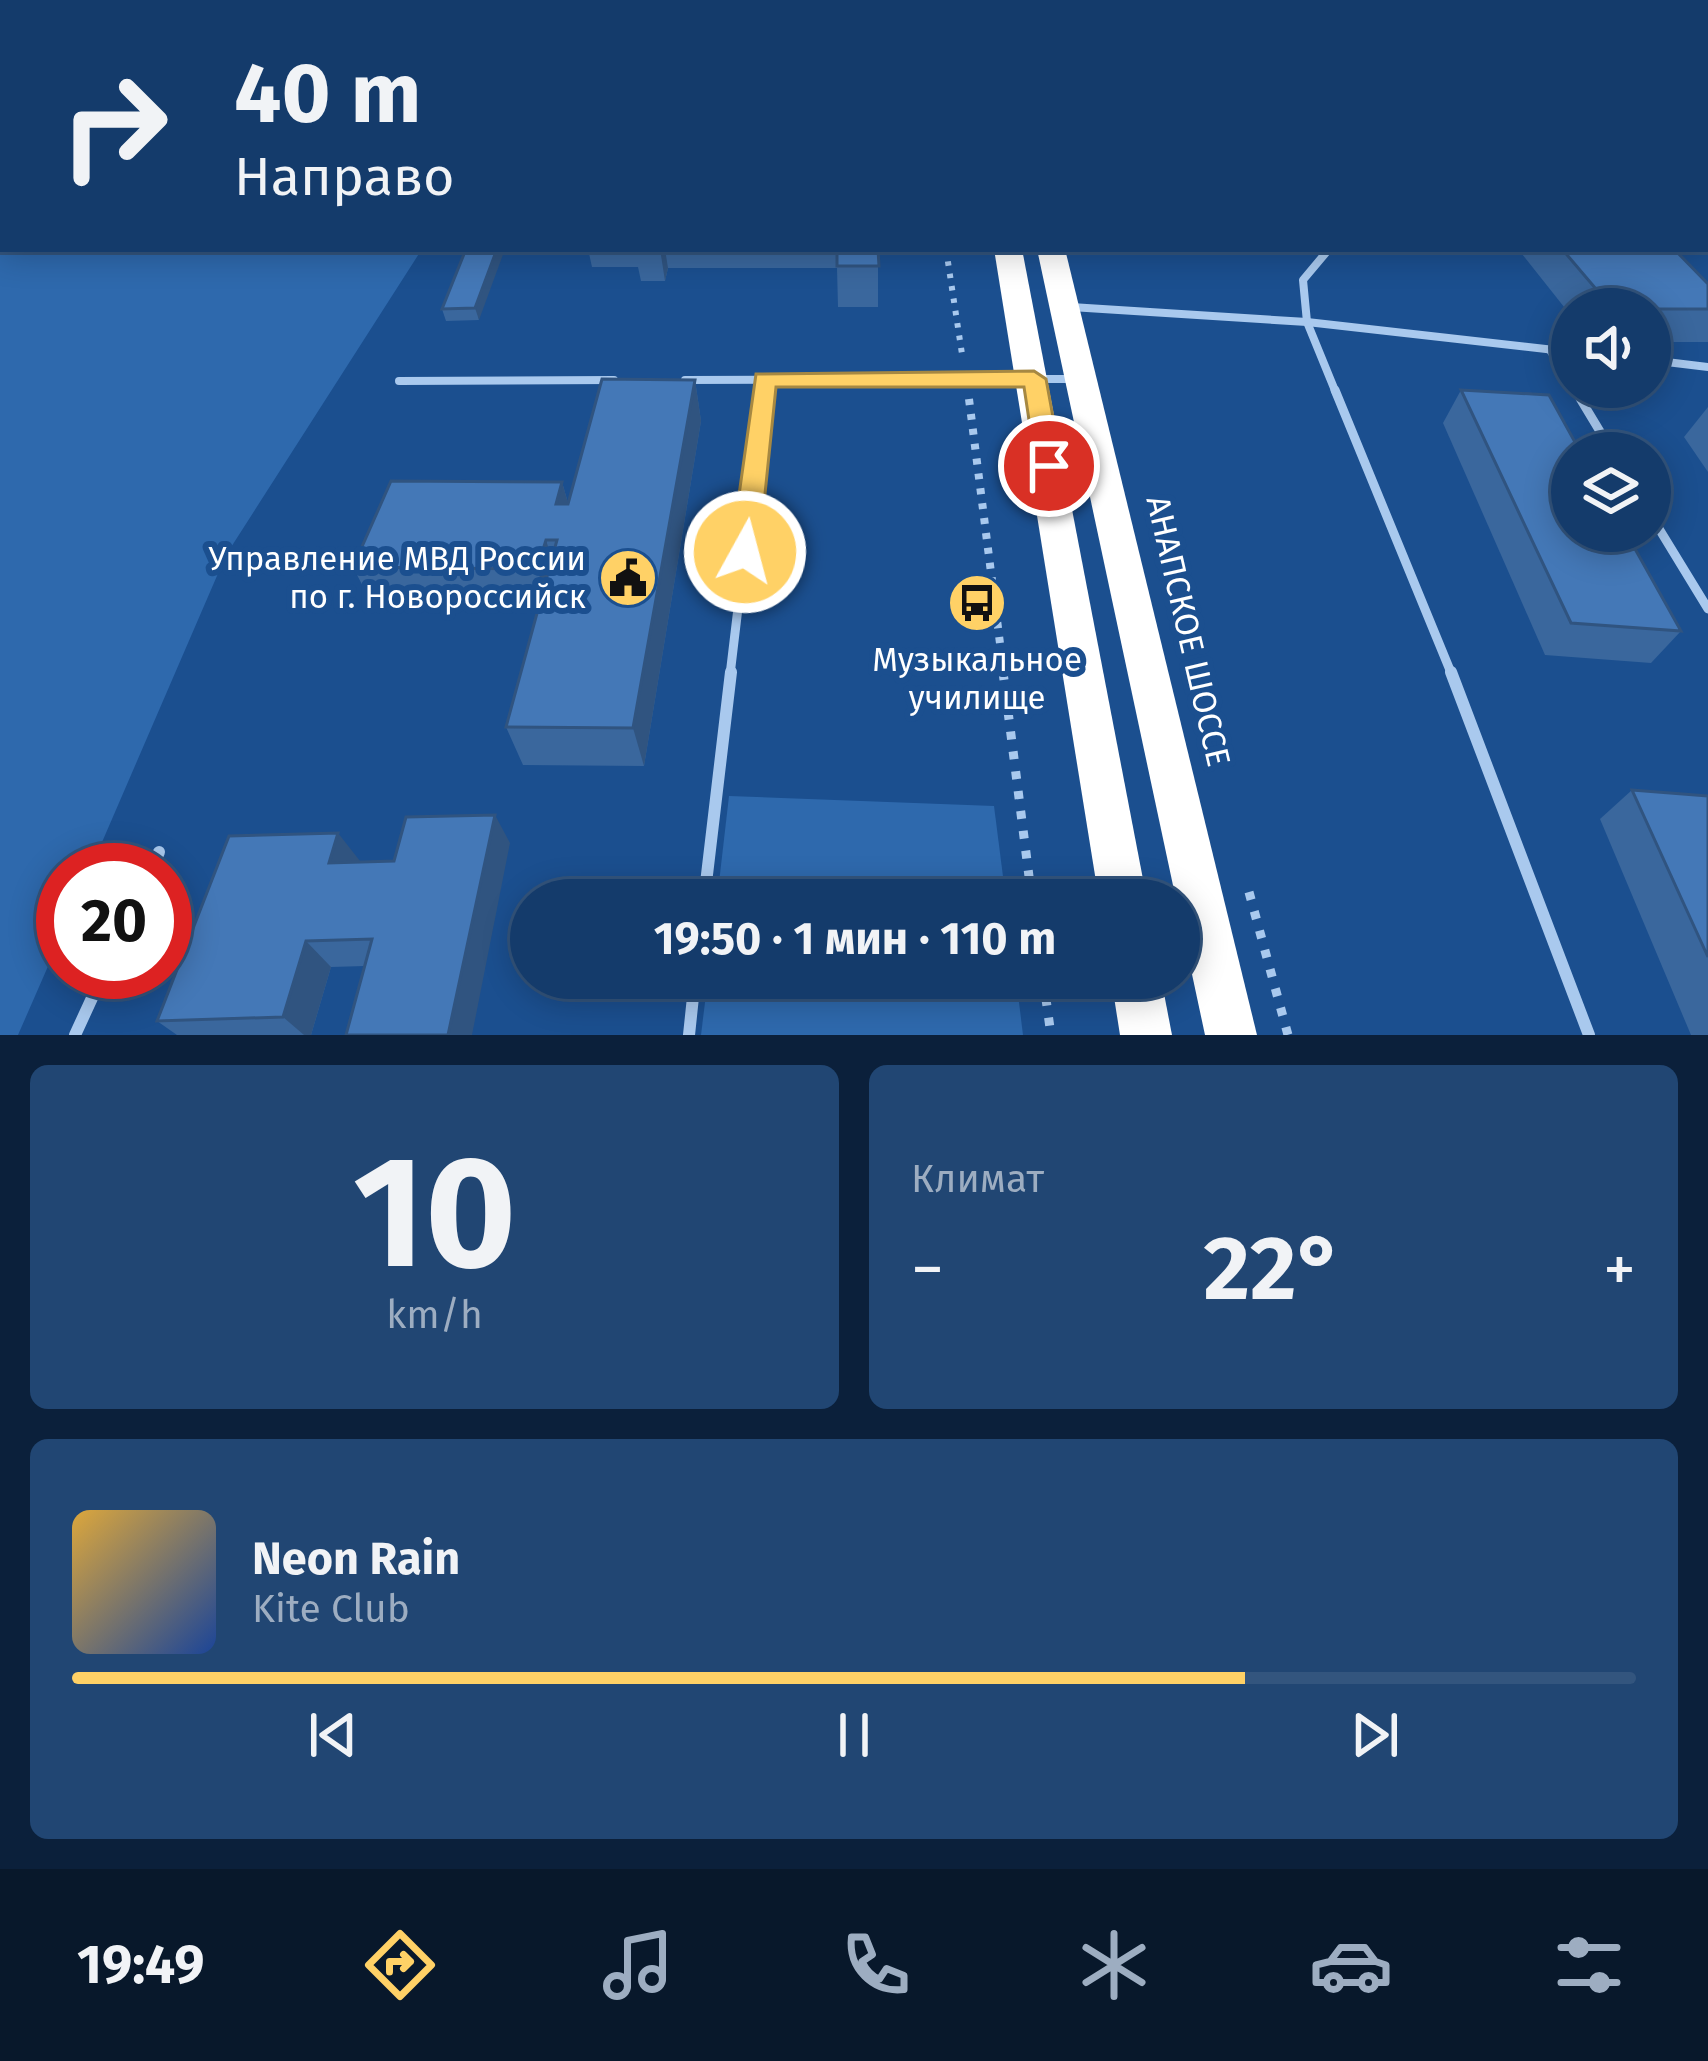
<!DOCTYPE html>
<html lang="ru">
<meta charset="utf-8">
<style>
:root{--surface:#143b6b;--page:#214673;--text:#f1f3f6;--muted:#9dadc1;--line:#33557e;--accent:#ffd166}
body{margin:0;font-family:"Fira Sans",sans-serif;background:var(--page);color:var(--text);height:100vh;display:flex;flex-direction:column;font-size:45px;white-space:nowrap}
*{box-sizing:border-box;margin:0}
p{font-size:39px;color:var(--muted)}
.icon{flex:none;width:66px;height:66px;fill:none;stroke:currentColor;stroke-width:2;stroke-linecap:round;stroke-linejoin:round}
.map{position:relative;height:1035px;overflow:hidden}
.sheet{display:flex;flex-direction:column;gap:30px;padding:30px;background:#0b203b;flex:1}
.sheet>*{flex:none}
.hud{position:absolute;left:0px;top:0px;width:1710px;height:252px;box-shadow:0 6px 30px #0003,0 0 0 3px var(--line);background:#143b6b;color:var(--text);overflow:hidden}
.fabs{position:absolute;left:1551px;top:288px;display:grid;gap:24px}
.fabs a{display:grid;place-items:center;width:120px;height:120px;border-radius:50%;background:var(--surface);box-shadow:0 6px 30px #0003,0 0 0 3px var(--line);font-size:60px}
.speed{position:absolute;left:36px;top:843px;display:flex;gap:24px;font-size:60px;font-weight:700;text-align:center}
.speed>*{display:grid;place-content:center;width:156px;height:156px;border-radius:50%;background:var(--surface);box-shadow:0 6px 30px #0003,0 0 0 3px var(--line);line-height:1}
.speed .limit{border:18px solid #d22;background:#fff;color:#111}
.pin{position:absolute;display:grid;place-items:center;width:102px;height:102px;color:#fff;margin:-51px;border:6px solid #fff;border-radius:50%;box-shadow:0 3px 12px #0007}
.me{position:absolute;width:132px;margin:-66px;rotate:7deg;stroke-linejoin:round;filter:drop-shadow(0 0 9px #0008)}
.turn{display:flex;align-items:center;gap:42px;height:252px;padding:0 36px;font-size:54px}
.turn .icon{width:156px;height:156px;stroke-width:2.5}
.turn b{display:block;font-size:84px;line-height:102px}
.big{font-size:90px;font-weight:700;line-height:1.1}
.sheet .tile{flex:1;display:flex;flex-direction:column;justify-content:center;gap:18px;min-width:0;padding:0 42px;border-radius:18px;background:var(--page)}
.sheet .dial{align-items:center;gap:0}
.dial b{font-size:156px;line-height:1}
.song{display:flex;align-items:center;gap:36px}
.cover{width:144px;height:144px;border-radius:18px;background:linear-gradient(135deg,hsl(40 70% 55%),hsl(220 70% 35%))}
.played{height:12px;border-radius:6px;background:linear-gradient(90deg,var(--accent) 75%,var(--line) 75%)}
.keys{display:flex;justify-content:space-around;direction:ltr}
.heat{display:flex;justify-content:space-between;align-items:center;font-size:66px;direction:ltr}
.sheet .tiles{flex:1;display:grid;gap:30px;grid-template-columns:1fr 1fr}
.tile:last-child{grid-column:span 2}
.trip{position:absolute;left:510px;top:879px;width:690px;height:120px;border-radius:60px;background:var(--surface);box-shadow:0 6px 30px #0003,0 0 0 3px var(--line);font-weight:700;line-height:120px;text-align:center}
.dock{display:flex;height:192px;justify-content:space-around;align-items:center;background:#08182b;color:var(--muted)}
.dock .icon{width:84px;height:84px}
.dock .on{color:var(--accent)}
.dock b{font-size:54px;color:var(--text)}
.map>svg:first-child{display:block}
.green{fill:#2e69ad}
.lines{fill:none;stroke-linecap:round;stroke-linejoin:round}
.path-far2{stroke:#a9c9ee;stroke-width:6;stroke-dasharray:4.5 8;stroke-linecap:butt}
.path-far1{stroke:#a9c9ee;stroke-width:8;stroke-dasharray:6 9;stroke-linecap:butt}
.path{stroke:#a9c9ee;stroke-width:9;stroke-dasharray:8 12;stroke-linecap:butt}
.lane-far2{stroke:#a9c9ee;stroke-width:8}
.lane-far1{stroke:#a9c9ee;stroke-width:9}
.lane{stroke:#a9c9ee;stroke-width:12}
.highway{fill:#fff;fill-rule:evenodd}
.wall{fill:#3a679d}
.shaded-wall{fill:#305480}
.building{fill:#4478b7;stroke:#305480;stroke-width:3}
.route{fill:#ffd166;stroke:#a68842;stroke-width:3}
.labels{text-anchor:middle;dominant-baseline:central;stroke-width:12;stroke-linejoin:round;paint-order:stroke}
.poi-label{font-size:33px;fill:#fff;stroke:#1b4f8f;text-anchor:end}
.street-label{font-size:33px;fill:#fff;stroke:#1b4f8f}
</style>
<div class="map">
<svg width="1708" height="1035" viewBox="0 0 1708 1035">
<rect width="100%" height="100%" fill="#1b4f8f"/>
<g class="green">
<polygon points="0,0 684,0 3,3 3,249 422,249 226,555 90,870 63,870 63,932 18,1035 0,1035"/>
<polygon points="729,796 994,806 1006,900 717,900"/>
<polygon points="708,978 1016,978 1023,1035 701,1035"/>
</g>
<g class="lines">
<polyline class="path-far2" points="946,249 962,354"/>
<polyline class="path-far1" points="969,399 1004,675"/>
<g class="path">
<polyline points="1003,672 1032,900"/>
<polyline points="1249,892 1288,1035"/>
<polyline points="1043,978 1051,1035"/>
</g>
<g class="lane-far2">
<polyline points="1329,249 1303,280 1307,322 1336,393"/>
<polyline points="1071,307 1307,322 1572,352"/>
<polyline points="1550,350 1572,386"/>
<polyline points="1650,360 1708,367"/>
<polyline points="1039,379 1076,379"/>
<polyline points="685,380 1022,379"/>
<polyline points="399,381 614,380"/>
<polyline points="1573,387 1577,393"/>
<polyline points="763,393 765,380"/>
</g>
<g class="lane-far1">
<polyline points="1335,390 1452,675"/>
<polyline points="1575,390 1613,453"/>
<polyline points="1650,514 1708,609"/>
<polyline points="730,675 764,390"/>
</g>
<g class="lane">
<polyline points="1451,672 1589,1035"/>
<polyline points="151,870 159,852"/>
<polyline points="704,900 731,672"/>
<polyline points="75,1035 104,972"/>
<polyline points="689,1035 695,978"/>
</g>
<g class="highway">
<polygon points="948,0 968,0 969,3 949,3"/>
<polygon points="978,0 998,0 999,3 979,3"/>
<polygon points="994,249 1022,249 1147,900 1099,900"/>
<polygon points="1037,249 1065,249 1257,1035 1205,1035"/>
<polygon points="1111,978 1161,978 1172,1035 1120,1035"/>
</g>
</g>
<g class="wall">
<polygon points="1575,0 1686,0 1685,3 1578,3"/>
<polygon points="466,249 479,320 446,321 442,309"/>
<polygon points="588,249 878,249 878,307 838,307 837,268 668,268 665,281 641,281 638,267 592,267"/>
<polygon points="1518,249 1674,249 1708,284 1708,342 1650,342 1650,309 1572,309 1572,317"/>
<polygon points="695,380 701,421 644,766 523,765 506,727 538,610 374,608 353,567 562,482 568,503"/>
<polygon points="1461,390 1681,631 1651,663 1545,655 1443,423"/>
<polygon points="1708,407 1708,472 1684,437"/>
<polygon points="1632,790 1708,796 1708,1035 1691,1035 1600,819"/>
<polygon points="510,843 365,966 331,967 311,1035 177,1035 157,1021 360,861 394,861"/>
</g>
<g class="shaded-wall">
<polygon points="497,249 505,249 479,320 475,308"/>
<polygon points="660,249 665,249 668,268 665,281"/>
<polygon points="695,380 701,421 644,766 633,728"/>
<polygon points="562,482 574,524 556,504"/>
<polygon points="546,540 559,581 551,610 537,569"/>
<polygon points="495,815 510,843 472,1035 448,1035"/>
<polygon points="338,833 360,861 352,891 329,863"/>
<polygon points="306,941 331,967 311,1035 304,1035 283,1017"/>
</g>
<g class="building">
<polygon points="1109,0 1213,0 1214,3 1110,3"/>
<polygon points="1216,0 1255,0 1257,3 1217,3"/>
<polygon points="466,249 497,249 475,308 442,309"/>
<polygon points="837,249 878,249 879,266 837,266"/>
<polygon points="1562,249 1674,249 1708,284 1708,309 1613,309"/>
<polygon points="602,379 695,380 633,728 506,727 557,540 546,540 537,569 353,567 391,481 562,482 556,504 568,504"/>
<polygon points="1461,390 1549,395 1581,453 1572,453 1572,531 1625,531 1681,631 1571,623"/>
<polygon points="1632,790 1708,796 1708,957"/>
<polygon points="495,815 448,1035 346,1035 372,939 306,941 283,1017 157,1021 229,836 338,833 329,863 394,861 406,817"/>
</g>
<polygon class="route" points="1034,371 1046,379 1062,466 1049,475 1036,466 1024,387 776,387 759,552 755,559 735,559 731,552 756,374"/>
<defs>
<g id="civic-disc" transform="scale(3)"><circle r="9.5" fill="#ffd166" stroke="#1b4f8f"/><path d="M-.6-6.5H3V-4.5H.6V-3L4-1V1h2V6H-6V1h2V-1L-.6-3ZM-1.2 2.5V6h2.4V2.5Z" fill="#111"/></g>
<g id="bus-disc" transform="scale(3)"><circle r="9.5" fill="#ffd166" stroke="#1b4f8f"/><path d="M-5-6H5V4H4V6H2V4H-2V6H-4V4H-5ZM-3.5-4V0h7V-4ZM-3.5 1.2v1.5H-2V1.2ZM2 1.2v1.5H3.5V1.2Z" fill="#111"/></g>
</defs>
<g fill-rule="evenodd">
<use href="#civic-disc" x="628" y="578"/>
<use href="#bus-disc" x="977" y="603"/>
</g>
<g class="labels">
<g class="poi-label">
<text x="586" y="559">Управление МВД России<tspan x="586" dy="38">по г. Новороссийск</tspan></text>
<text x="977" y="660" text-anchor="middle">Музыкальное<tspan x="977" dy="38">училище</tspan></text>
</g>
<g class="street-label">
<text transform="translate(1188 631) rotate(77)">АНАПСКОЕ ШОССЕ</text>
</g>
</g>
</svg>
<div class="fabs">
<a><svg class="icon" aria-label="sound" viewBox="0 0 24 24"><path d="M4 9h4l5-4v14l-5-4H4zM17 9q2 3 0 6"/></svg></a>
<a><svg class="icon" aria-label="layers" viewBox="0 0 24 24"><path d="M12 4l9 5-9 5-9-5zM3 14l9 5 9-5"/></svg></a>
</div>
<div class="speed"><div class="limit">20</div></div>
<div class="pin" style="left:1049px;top:466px;background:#d93025"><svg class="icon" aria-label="arrive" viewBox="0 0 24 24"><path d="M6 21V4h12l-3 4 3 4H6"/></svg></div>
<svg class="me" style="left:745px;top:552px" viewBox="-20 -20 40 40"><circle r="17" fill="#ffd166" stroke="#fff" stroke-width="3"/><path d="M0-11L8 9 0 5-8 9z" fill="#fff"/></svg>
<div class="trip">19:50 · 1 мин · 110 m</div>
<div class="hud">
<div class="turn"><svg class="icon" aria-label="right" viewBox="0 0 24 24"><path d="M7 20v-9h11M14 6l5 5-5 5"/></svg><div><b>40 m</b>Направо</div></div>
</div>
</div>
<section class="sheet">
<div class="tiles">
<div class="tile dial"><b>10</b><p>km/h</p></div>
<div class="tile"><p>Климат</p>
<div class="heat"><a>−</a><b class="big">22°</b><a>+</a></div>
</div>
<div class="tile">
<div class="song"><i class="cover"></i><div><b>Neon Rain</b><p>Kite Club</p></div></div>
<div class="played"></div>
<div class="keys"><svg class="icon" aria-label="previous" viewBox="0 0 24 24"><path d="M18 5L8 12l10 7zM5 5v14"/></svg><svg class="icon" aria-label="pause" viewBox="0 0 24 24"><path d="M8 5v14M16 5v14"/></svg><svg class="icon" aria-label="next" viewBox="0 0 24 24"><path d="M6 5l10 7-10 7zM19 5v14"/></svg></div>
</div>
</div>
</section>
<nav class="dock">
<b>19:49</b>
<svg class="icon on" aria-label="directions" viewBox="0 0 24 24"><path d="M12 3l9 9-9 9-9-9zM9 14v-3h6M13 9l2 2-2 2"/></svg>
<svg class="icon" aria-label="music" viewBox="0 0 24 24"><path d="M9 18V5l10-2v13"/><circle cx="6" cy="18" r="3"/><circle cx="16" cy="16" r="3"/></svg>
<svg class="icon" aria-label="phone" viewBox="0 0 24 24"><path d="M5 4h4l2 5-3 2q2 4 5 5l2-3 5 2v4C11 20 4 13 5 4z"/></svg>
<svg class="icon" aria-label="climate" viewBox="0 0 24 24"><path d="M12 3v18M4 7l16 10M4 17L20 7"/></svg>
<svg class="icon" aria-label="car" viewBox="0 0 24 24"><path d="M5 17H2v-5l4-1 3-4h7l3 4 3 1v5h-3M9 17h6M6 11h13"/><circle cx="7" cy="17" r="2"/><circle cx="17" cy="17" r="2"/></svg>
<svg class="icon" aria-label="filters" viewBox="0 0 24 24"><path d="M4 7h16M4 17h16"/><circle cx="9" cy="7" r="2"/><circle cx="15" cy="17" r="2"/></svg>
</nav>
